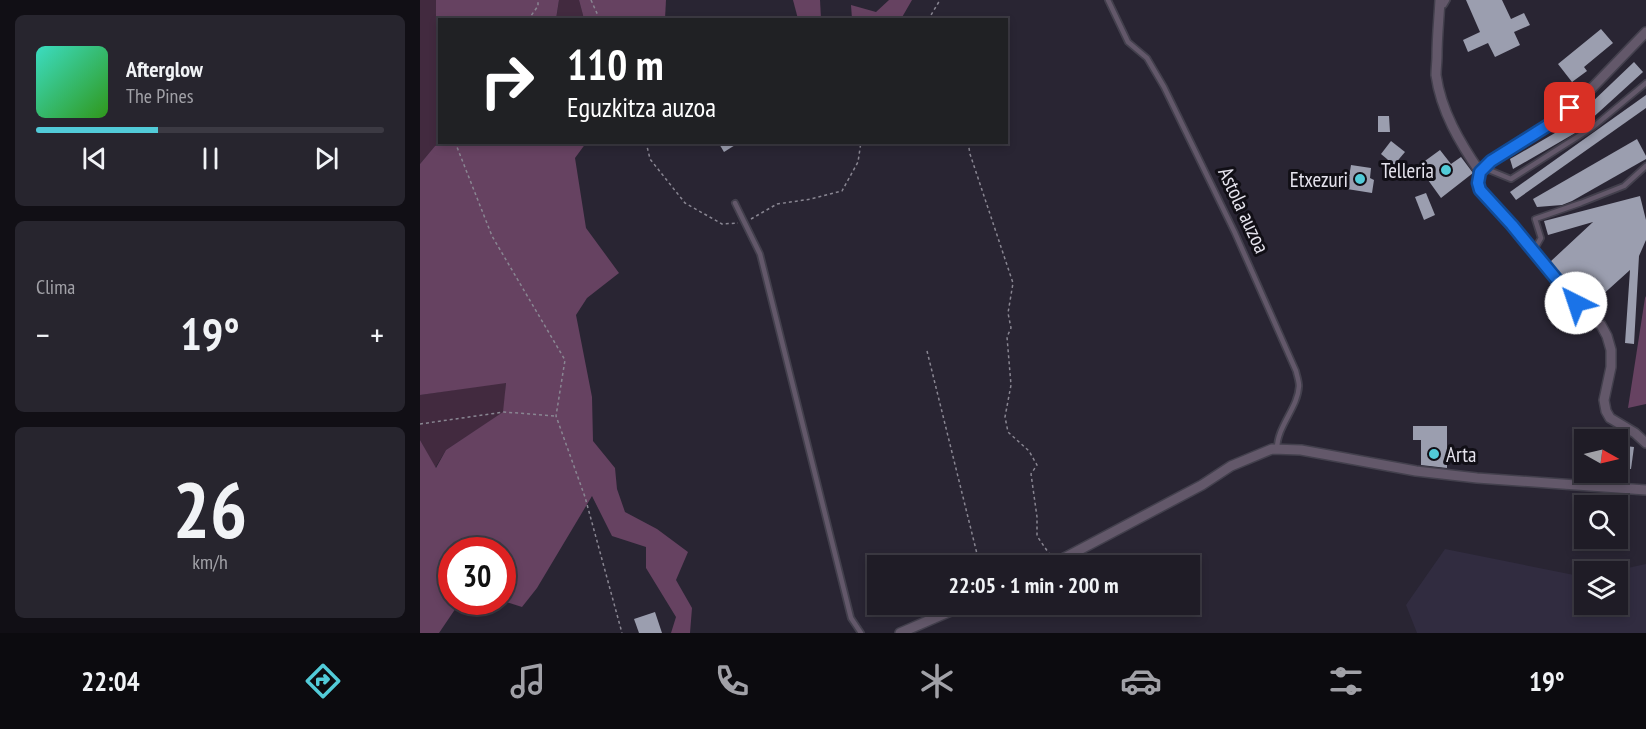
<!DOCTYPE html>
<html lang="es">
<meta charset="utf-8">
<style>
:root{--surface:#1f1c26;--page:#27252e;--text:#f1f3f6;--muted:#a1a1a7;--line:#3c3a43;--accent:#52cbd8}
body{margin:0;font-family:"PT Sans Narrow",sans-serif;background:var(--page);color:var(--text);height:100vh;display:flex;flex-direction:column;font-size:22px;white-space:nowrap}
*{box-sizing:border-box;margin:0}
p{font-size:20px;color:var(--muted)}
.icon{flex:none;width:33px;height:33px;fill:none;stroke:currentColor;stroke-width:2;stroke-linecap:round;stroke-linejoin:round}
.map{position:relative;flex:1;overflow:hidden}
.sheet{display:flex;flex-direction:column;gap:15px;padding:15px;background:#110f15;width:420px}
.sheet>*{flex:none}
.top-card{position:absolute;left:18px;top:18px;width:570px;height:126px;border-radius:0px;box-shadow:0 3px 9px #0003,0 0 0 2px var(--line);background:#202124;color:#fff;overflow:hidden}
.needle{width:39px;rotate:98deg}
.fabs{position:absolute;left:1154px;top:429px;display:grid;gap:12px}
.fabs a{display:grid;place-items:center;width:54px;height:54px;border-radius:0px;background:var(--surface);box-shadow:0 3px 9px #0003,0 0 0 2px var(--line);font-size:30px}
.speed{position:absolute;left:18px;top:537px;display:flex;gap:12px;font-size:30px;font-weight:700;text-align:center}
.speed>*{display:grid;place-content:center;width:78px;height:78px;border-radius:50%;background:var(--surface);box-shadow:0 3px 9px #0003,0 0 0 2px var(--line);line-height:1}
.speed .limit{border:9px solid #d22;background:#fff;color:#111}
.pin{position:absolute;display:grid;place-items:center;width:51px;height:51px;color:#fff;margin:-26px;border-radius:12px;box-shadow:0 3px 9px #0006}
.me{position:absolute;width:66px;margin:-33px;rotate:319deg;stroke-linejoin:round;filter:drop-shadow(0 0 4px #0008)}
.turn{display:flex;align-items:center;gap:21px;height:126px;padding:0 30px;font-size:27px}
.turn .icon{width:78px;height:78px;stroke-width:2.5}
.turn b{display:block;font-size:42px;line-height:51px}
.big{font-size:45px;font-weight:600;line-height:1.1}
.sheet .widget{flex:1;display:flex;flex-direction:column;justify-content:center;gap:9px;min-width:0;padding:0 21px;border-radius:9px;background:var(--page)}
.sheet .dial{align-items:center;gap:0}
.dial b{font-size:78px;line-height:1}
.song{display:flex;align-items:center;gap:18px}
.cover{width:72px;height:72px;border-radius:9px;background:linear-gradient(135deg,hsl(170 70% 55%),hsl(110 70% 35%))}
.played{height:6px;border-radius:3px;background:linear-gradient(90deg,var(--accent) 35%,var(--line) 35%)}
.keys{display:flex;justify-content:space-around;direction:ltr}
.heat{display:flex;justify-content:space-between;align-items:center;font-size:33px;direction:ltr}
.trip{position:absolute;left:447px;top:555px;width:333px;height:60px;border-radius:0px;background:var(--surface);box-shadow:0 3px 9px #0003,0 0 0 2px var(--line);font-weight:600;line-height:60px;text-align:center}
.tab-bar{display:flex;height:96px;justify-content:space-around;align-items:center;background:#0c0b0f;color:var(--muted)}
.tab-bar .icon{width:42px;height:42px}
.tab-bar .active{color:var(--accent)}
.tab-bar b{font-size:27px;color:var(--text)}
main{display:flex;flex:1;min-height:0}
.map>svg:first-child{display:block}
.built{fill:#312c40}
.green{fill:#422a3f}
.forest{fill:#664261}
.building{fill:#9b9eaf}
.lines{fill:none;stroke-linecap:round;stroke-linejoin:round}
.service-casing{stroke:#43404d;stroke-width:8}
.minor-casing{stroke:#43404d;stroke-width:12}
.path{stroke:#898692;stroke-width:1.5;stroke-dasharray:3 3;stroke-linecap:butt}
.service{stroke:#63586a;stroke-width:4.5}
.minor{stroke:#63586a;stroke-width:9}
.route-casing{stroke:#114b97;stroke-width:15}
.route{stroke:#1a73e8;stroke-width:10}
.poi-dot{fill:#52cbd8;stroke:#110f16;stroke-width:2}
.labels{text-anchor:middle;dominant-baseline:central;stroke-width:6;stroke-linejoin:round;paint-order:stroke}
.poi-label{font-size:21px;fill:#e5e3ed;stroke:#110f16;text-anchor:end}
.street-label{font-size:21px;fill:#e5e3ed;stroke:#110f16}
</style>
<main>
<section class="sheet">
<div class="widget">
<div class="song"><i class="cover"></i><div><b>Afterglow</b><p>The Pines</p></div></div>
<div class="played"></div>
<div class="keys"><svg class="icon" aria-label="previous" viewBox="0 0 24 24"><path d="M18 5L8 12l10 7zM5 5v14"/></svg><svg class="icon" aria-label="pause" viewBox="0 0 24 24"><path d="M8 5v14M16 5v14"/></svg><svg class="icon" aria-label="next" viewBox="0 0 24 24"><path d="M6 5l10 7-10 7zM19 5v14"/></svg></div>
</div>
<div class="widget"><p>Clima</p>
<div class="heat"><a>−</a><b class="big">19°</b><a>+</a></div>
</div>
<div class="widget dial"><b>26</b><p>km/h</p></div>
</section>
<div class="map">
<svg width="1226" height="633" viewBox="0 0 1226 633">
<rect width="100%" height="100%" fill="#292533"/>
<polygon class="built" points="1025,549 1164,577 1164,604 1197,604 1197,572 1194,571 1226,564 1226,633 997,633 986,605"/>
<g class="green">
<polygon points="0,0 16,0 16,30 20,33 20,142 27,143 15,146 0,164"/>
<polygon points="139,0 159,0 164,19 136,20"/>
<polygon points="86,382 84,412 26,450 15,468 0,440 0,395"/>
</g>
<g class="forest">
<polygon points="16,0 139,0 136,19 20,20 19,33 16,31"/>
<polygon points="159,0 246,0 245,19 164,19"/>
<polygon points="373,0 400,0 401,19 378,19"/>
<polygon points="469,0 492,0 481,19 432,19 431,5 456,12"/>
<polygon points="27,142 166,143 155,158 166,228 199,273 167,298 156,315 172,397 173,441 195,468 197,489 205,512 237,529 268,552 256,580 272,608 270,633 251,633 256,617 226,568 226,547 192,536 172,496 117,588 102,607 83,601 82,550 32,550 32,602 40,602 19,633 0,633 0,440 16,468 26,450 83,412 86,383 0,395 0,164 15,146"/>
<polygon points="1226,296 1226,404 1208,408 1225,298"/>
</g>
<g class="building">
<polygon points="1046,0 1082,0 1091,19 1104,13 1110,25 1094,32 1100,45 1075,57 1068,43 1048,52 1043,40 1060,32"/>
<polygon points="1181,29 1193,43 1164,67 1167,71 1152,82 1138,64"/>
<polygon points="1214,62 1223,72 1157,132 1093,169 1090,159 1147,126"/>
<polygon points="1226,95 1226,108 1096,200 1090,192"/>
<polygon points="958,116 969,116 970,132 958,132"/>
<polygon points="1217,139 1226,156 1226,159 1152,201 1142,205 1117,207 1113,199"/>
<polygon points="971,141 985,152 974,165 961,154"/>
<polygon points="298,142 320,142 304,152"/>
<polygon points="1020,150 1031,164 1041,157 1053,173 1021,198 998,166"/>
<polygon points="931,165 951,168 950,178 954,180 952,193 927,189"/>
<polygon points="1006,193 1015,215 1004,220 995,197"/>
<polygon points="1220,196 1226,220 1226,240 1219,256 1214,344 1205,343 1210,270 1169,307 1130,262 1173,222 1128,235 1124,221"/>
<polygon points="993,426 1027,426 1027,468 1001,465 1001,440 993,440"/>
<polygon points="1197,445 1214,447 1211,469 1197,468"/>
<polygon points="235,612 242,633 219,633 214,619"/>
</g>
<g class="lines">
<g class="service-casing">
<g id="service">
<path d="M 688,0 L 708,42 L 727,58 L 744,87 L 815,233 L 876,371 C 877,376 879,381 879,386 C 878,408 857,426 857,449"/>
<polyline points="1020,6 1024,5 1027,0"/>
<polyline points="1064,168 1091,179 1173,127 1226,83"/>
<polyline points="315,203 340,254 431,618 441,633"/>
<polyline points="1114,250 1121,238 1115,219 1161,203 1204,186 1226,166"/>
</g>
</g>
<g class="minor-casing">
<g id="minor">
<path d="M 1020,0 C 1019,19 1017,37 1017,56 C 1017,62 1016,69 1016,75 C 1021,111 1040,143 1060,172"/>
<polyline points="1226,32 1172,88 1150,108 1129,124 1071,161 1060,172 1058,183 1060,190 1092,225 1148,294 1165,312 1181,325 1187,336 1191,350 1191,367 1184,400 1186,411 1190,418 1215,433 1226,443"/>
<polyline points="629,566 782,485 811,466 852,449 881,450 996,471 1057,478 1226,490"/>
<polyline points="480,633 547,604"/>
</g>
</g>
<g class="path">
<polyline points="171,0 180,20"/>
<polyline points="108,20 118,6 118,0"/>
<polyline points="508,20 520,0"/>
<polyline points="35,142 72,236 145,360 136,416 165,497 202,633"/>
<polyline points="226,142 230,159 265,203 302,224 318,223"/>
<polyline points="548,142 550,154 593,283 588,313 591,328 587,337 591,385 585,417 588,432 609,451 617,465 611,474 617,517 617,536 630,555"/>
<polyline points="331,219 357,204 391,199 422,191 438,162 441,142"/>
<polyline points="507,351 560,566"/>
<polyline points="0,424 84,412 135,416"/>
</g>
<use href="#service" class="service"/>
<use href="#minor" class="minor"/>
</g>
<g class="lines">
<g class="route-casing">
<polyline id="route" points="1150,108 1130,124 1071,161 1060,172 1058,183 1060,190 1092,225 1156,303"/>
</g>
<use href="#route" class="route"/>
</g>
<g class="poi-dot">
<circle cx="1026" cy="170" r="6"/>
<circle cx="940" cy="179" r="6"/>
<circle cx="1014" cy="454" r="6"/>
</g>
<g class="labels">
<g class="poi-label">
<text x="1014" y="170">Telleria</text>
<text x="928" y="179">Etxezuri</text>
<text x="1026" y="454" text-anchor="start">Arta</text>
</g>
<g class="street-label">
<text transform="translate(824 210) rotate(65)">Astola auzoa</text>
</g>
</g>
</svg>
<div class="fabs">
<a><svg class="needle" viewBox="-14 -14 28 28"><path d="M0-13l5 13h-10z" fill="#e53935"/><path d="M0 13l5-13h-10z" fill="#a1a1a7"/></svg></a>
<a><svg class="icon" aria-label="search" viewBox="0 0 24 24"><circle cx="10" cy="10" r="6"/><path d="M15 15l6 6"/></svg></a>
<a><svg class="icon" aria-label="layers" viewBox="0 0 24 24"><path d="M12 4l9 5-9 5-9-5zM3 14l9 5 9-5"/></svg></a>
</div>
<div class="speed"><div class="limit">30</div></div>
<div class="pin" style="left:1150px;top:108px;background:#d93025"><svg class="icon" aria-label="arrive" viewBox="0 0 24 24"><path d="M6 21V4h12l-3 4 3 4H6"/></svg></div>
<svg class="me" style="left:1156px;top:303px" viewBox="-20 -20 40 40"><circle r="19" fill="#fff"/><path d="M0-13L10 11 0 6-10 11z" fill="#1a73e8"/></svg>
<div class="trip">22:05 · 1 min · 200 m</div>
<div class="top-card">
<div class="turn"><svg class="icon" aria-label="right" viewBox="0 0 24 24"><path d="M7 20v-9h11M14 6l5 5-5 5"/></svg><div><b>110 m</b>Eguzkitza auzoa</div></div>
</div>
</div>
</main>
<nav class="tab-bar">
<b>22:04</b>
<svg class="icon active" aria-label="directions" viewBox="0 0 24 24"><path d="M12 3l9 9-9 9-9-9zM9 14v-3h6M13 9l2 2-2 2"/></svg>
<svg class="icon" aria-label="music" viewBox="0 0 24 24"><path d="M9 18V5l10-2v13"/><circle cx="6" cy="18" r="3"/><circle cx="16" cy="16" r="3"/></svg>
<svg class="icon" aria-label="phone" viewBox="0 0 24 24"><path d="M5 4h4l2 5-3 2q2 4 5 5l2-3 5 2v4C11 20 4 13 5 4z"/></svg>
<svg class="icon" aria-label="climate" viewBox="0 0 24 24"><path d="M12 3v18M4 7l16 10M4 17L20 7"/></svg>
<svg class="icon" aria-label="car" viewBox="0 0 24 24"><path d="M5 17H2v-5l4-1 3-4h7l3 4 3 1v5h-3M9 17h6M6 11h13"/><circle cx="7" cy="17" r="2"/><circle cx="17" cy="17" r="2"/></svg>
<svg class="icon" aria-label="filters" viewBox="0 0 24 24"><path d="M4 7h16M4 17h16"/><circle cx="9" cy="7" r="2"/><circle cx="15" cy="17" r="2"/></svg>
<b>19°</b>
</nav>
